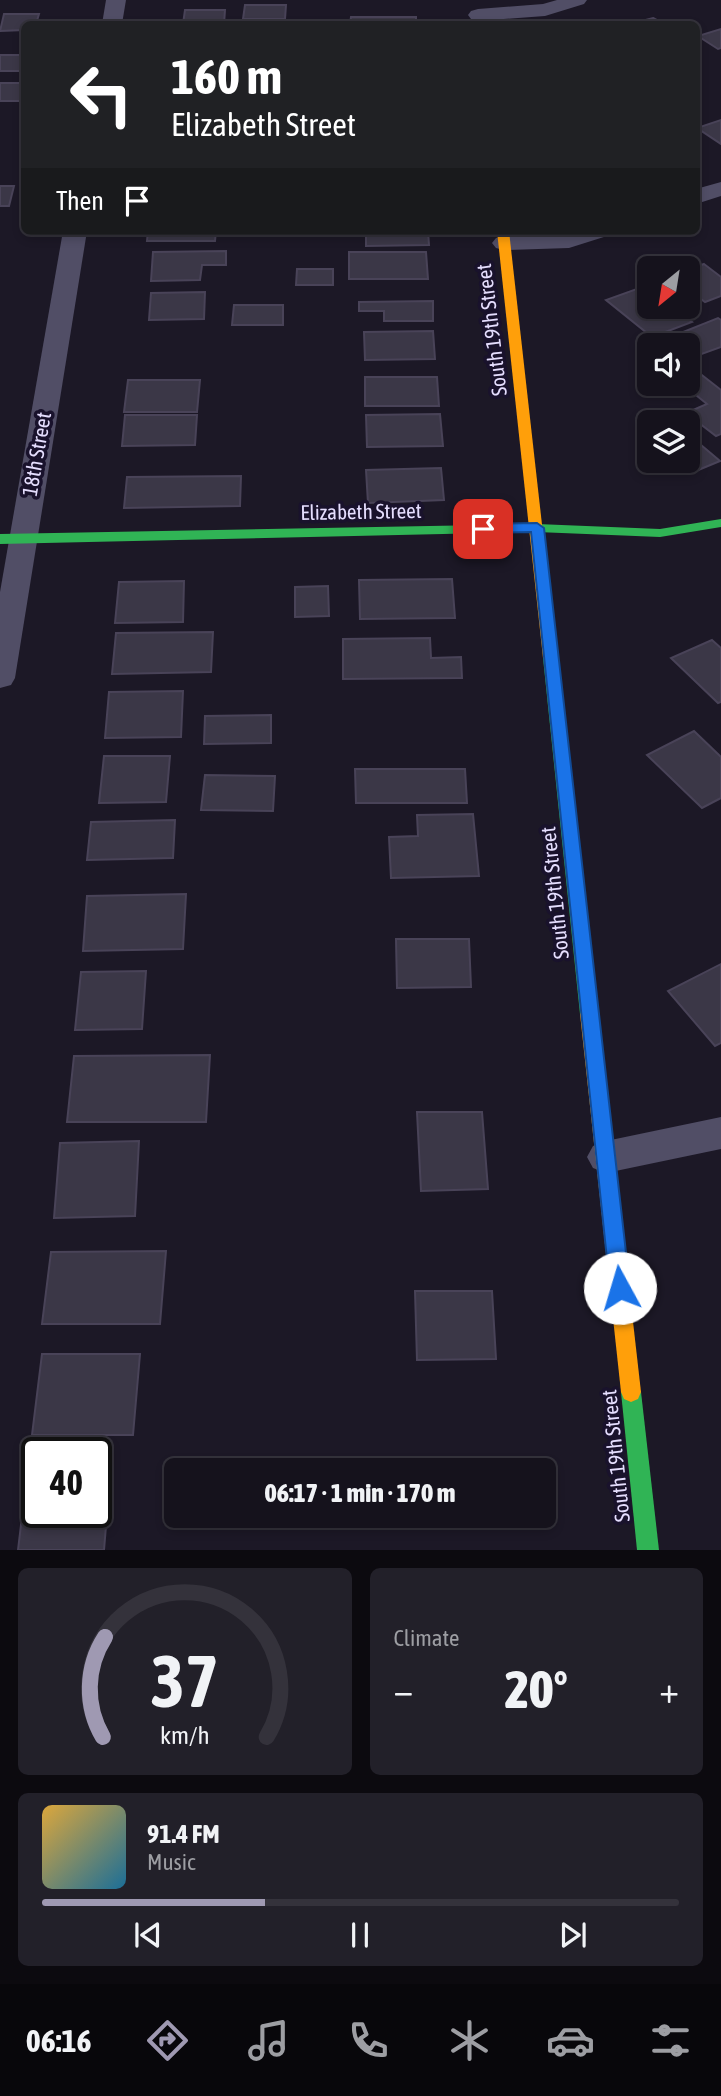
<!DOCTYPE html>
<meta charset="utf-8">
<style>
:root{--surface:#15121c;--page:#222029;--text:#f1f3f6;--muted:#9d9ea3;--line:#34323b;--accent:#9f99b2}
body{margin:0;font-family:"Asap Condensed",sans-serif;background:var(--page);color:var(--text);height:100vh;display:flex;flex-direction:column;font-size:26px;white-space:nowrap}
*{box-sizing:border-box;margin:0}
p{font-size:23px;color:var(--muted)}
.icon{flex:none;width:38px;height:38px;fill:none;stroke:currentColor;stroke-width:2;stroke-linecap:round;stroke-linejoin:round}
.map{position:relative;height:1550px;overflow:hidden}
.drawer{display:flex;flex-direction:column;gap:18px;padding:18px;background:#0c0a0f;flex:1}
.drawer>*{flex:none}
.banner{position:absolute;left:21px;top:21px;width:679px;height:214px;border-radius:10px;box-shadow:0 4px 10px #0003,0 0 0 2px var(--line);background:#202124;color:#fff;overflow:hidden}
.needle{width:46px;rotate:210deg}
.tools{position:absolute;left:637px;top:256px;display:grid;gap:14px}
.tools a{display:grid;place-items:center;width:63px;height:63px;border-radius:10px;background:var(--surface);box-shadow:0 4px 10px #0003,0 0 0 2px var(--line);font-size:35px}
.speed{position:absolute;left:21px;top:1437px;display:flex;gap:14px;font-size:35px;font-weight:700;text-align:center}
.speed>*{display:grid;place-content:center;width:91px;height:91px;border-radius:50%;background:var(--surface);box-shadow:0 4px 10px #0003,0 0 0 2px var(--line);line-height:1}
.speed .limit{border:4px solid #111;border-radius:10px;background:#fff;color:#111}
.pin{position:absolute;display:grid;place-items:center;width:60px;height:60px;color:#fff;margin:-30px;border-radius:14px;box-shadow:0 4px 10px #0006}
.me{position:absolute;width:77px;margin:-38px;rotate:354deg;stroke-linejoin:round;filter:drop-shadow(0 0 5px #0008)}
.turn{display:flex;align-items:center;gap:24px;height:147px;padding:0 35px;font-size:32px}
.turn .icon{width:91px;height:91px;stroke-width:2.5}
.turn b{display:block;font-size:49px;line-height:60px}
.then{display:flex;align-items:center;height:66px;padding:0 35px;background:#0003;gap:14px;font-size:26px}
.big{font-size:52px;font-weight:800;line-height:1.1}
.drawer .card{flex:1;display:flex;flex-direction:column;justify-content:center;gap:10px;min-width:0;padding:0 24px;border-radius:10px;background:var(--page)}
.drawer .dial{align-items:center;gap:0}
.dial svg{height:182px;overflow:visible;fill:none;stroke:var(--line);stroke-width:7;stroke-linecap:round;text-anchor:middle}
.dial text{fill:var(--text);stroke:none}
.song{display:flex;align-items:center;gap:21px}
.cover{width:84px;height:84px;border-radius:10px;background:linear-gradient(135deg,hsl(40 70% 55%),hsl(200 70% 35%))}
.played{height:7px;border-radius:4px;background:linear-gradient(90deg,var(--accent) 35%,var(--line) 35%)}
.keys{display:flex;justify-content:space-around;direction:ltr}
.heat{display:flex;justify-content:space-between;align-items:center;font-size:38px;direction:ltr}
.drawer .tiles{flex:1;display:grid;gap:18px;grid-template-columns:1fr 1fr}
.card:last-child{grid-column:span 2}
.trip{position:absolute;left:164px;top:1458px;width:392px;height:70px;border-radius:10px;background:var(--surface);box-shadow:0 4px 10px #0003,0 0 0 2px var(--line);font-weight:800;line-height:70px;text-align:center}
.tabs{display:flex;height:112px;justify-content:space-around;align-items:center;background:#08070b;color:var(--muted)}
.tabs .icon{width:49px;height:49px}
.tabs .on{color:var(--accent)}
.tabs b{font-size:32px;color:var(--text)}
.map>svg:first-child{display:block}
.building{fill:#3b3747;stroke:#494358;stroke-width:2}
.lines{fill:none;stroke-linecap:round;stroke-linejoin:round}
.street{fill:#514e66;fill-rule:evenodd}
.fast{fill:#30b455;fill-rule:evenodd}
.slow{fill:#ff9f0a;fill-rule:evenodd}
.route{fill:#1a73e8;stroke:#114b97;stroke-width:2}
.labels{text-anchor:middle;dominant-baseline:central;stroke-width:7;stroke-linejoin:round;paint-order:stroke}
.street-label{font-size:21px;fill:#e5defe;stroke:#19122c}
</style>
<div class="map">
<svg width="721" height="1550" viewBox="0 0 721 1550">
<rect width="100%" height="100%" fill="#1c1826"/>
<g class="building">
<polygon points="245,5 286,5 285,19 243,19"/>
<polygon points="185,10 225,10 224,24 183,24"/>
<polygon points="4,14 39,14 36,24 24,24 24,30 0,31"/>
<polygon points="351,17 416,17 416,24 350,24"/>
<polygon points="653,18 664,24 630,24"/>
<polygon points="721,29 721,48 718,49 698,36"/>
<rect x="0" y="55" width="24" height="16"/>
<polygon points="0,83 24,83 23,101 0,101"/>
<polygon points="721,120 721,144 697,128"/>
<polygon points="0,186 14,186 9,206 0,206"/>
<polygon points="148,231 216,231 215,241 147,241"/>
<polygon points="366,231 428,231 429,245 366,246"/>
<polygon points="226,251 226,265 202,265 200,280 151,281 153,252"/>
<polygon points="349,252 426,252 428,279 349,279"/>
<polygon points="704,264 721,277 721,296 705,302 688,289 688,270"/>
<polygon points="297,269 333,269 333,285 296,285"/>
<polygon points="645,286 649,289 649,306 671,306 692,322 652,337 606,300"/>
<polygon points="205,292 204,319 149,320 151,293"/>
<polygon points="433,301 433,321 384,321 384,311 359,311 359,302"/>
<polygon points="234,305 283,305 283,325 232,325"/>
<polygon points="718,318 721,320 721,347 699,355 673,336"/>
<polygon points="433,331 435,359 365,360 364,332"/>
<polygon points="698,372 721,390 721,434 716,436 686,413 707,404 681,383 688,383 688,376"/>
<polygon points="365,377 437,377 439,406 365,406"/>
<polygon points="128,380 200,380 197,412 124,412"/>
<polygon points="440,414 443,446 367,447 366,415"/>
<polygon points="125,415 197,415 195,445 122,446"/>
<polygon points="688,434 720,461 691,473 676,460 688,460"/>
<polygon points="441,468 444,500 368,503 366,470"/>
<polygon points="241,476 240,506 124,508 127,477"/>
<polygon points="452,579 455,618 360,619 359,580"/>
<polygon points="184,581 183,622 115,623 119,582"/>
<polygon points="328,586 329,616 295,617 295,587"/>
<polygon points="213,632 211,672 112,674 116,633"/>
<polygon points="430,638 431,658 461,657 462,678 343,679 343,639"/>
<polygon points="712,640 721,648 721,702 718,703 671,658"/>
<polygon points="183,691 181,737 105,738 109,692"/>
<polygon points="271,715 271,743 204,744 205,716"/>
<polygon points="694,731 721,757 721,798 702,808 647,755"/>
<polygon points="104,756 170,756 166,802 99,803"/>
<polygon points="355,769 465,769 467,803 356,803"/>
<polygon points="205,775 275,776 273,811 201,810"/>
<polygon points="473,814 479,876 391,878 389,837 418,836 417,815"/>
<polygon points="175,820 173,858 87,860 91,822"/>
<polygon points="186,894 183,949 83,951 87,896"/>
<polygon points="396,939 469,939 471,987 397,988"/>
<polygon points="721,964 721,1043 715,1046 668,991"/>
<polygon points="146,971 142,1029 75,1030 81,972"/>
<polygon points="210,1055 206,1122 67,1122 74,1056"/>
<polygon points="417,1112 482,1112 488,1189 421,1191"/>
<polygon points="139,1141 135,1216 54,1218 60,1143"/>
<polygon points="166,1251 160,1324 42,1324 51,1252"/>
<polygon points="415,1291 492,1291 496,1359 417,1360"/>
<polygon points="42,1354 140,1354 133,1435 32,1435"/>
<polygon points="28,1466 37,1466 37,1512 96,1512 96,1466 111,1466 104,1550 18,1550"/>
</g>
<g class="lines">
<g class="street">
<polygon points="106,0 126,0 122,24 102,24"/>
<polygon points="557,0 587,0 584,4 545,16 478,21 471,19 468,15 471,11 478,9 543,4"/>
<polygon points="721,182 721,196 696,204 696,189"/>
<polygon points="63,231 87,231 15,678 11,685 0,688 0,592"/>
<polygon points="576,231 611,231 607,236 569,248 504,250 496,248 492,243 496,238 504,236 567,234"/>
<polygon points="721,1117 721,1149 606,1173 593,1168 587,1157 593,1146 606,1141"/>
</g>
<g class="fast">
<polygon points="721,519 721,527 660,537 537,532 0,544 0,534 537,524 660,529"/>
<polygon points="550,653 557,658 598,1014 595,1019 589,1021 583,1019 580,1014 543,658"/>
<polygon points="631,1382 638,1385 641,1392 659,1550 637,1550 621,1392 624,1385"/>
</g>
<g class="slow">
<polygon points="497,231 509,231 557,658 550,663 543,658"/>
<polygon points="589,1007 595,1009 598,1014 641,1392 638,1399 631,1402 624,1399 621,1392 580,1014 583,1009"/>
</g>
</g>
<polygon class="route" points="537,523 544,528 630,1288 627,1294 620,1297 613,1294 610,1288 531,532 483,533 476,529 483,524"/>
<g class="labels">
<g class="street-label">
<text transform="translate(491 330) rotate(-97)">South 19th Street</text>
<text transform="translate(36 454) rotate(-80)">18th Street</text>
<text transform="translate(361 511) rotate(-1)">Elizabeth Street</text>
<text transform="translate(554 893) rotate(-96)">South 19th Street</text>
<text transform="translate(615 1456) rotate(-96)">South 19th Street</text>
</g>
</g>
</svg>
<div class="tools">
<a><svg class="needle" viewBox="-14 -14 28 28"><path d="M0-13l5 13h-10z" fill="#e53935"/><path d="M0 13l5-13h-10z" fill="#9d9ea3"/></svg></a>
<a><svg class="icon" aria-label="sound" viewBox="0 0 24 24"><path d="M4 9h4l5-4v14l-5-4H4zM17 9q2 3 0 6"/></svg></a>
<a><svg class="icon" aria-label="layers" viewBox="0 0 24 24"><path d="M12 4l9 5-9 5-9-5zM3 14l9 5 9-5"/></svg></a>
</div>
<div class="speed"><div class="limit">40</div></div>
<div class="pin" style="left:483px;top:529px;background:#d93025"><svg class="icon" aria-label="arrive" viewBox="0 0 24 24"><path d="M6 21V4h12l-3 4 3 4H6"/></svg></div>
<svg class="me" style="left:620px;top:1288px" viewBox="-20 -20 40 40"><circle r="19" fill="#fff"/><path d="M0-13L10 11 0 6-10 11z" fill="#1a73e8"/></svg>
<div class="trip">06:17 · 1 min · 170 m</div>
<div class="banner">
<div class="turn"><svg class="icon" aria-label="left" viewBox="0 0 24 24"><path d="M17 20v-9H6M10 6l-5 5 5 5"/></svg><div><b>160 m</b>Elizabeth Street</div></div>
<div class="then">Then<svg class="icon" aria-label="arrive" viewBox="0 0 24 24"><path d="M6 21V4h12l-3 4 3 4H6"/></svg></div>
</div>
</div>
<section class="drawer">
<div class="tiles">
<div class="card dial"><svg viewBox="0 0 100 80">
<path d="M14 69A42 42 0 1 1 86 69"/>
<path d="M14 69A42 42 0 0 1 15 25" stroke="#9f99b2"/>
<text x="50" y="56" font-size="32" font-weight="700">37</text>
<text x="50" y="72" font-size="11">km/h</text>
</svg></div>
<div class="card"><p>Climate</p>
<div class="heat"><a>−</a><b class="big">20°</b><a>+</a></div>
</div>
<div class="card">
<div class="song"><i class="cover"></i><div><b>91.4 FM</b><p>Music</p></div></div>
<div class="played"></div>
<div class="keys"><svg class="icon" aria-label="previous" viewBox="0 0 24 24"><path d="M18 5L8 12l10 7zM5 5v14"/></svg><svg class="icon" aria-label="pause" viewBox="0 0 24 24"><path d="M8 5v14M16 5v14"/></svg><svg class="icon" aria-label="next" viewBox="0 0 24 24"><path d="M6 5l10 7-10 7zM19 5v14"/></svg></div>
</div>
</div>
</section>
<nav class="tabs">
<b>06:16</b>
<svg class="icon on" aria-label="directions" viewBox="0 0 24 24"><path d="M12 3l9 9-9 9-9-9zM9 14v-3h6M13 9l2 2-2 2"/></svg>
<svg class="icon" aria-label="music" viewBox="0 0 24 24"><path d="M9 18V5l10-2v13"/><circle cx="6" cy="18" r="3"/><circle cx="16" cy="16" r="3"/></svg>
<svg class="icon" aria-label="phone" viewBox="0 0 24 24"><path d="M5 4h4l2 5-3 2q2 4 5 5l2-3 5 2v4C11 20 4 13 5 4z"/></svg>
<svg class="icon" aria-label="climate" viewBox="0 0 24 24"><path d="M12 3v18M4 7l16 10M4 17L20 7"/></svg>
<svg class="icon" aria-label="car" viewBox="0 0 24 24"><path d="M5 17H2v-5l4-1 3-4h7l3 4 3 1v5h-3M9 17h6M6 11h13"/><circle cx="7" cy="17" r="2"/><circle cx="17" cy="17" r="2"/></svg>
<svg class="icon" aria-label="filters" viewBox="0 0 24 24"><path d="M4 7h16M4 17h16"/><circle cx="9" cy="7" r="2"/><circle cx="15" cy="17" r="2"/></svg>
</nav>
